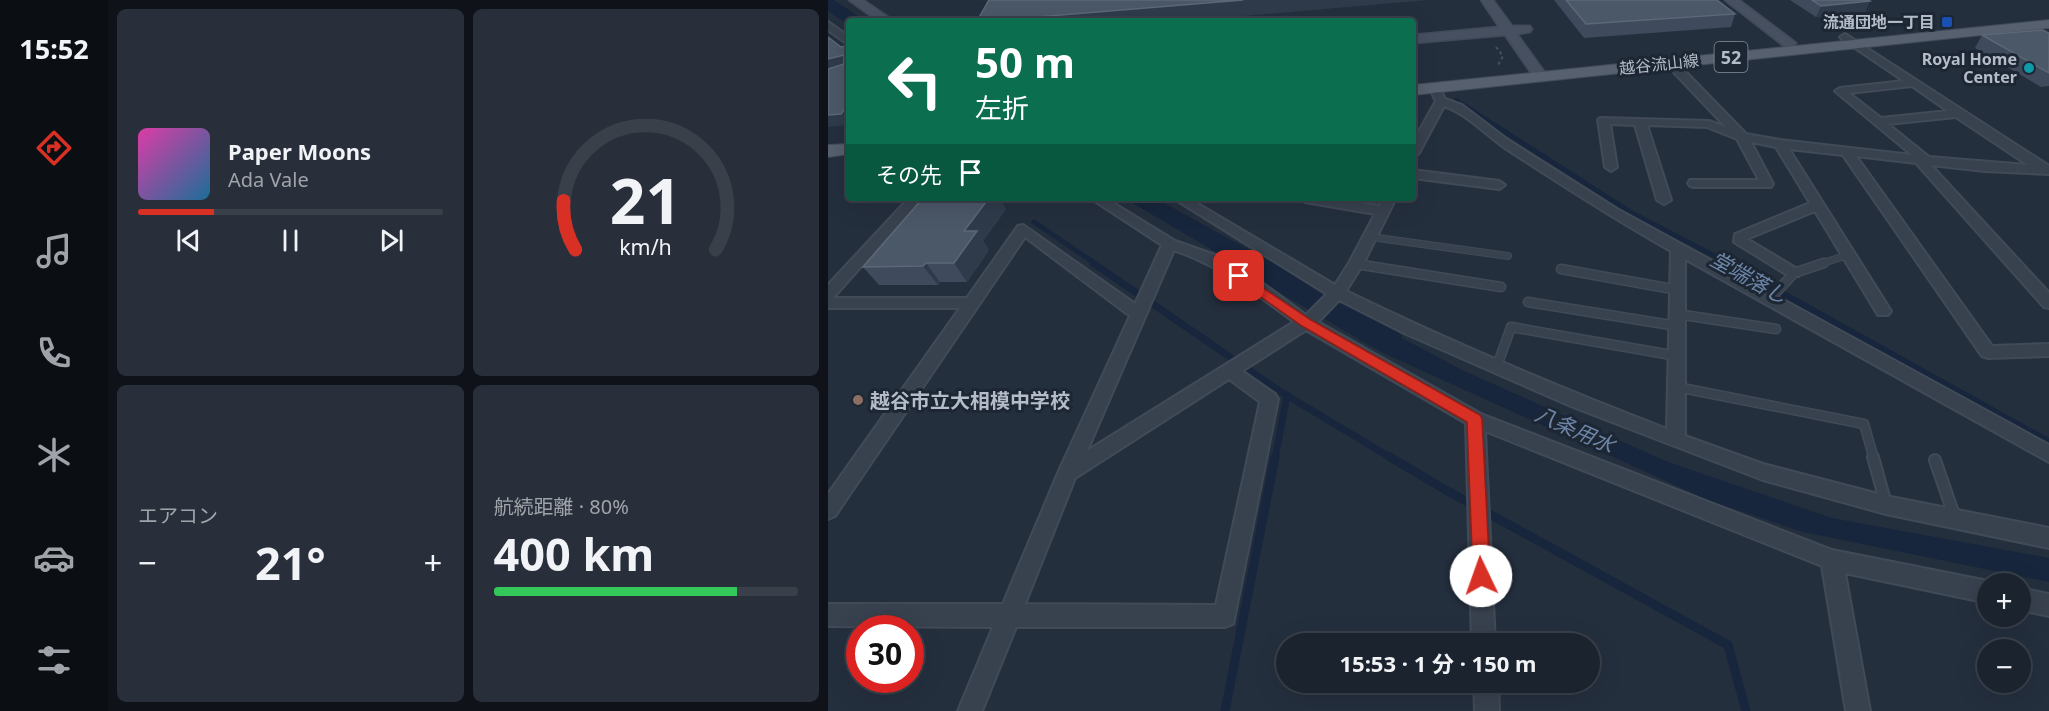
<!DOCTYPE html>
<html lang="ja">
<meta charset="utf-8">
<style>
:root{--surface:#1b232e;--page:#282f3a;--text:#f1f3f6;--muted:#a0a4aa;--line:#39404a;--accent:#d93025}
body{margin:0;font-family:"Noto Sans","Noto Sans JP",sans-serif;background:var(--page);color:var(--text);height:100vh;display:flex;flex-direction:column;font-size:22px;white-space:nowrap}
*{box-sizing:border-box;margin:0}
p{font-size:20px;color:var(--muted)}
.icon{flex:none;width:33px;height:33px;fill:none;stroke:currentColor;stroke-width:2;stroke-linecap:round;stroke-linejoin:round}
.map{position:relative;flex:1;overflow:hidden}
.side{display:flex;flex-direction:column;gap:9px;padding:9px;background:#0f1319;width:720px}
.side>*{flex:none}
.banner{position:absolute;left:18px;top:18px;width:570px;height:183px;border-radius:6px;box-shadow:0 6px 24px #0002,0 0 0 2px var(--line);background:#0b6e4f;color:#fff;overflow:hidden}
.buttons{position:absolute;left:1149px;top:573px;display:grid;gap:12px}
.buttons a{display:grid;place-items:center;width:54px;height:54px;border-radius:50%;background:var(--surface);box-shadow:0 6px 24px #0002,0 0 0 2px var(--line);font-size:30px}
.speed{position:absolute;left:18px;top:615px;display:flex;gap:12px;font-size:30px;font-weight:700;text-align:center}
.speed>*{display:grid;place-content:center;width:78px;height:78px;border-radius:50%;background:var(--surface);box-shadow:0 6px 24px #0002,0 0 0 2px var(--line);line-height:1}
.speed .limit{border:9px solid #d22;background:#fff;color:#111}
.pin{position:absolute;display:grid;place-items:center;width:51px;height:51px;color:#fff;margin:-26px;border-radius:12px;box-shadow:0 3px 9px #0006}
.me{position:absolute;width:66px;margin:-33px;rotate:357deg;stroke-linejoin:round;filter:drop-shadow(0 0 4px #0008)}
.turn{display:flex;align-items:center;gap:21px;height:126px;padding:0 30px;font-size:27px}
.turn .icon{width:78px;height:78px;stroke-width:2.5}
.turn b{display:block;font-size:42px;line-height:51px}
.then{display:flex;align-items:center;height:57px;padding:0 30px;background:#0003;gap:12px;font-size:22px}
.big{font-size:45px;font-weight:700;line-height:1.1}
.side .tile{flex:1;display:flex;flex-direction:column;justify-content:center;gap:9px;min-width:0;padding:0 21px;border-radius:9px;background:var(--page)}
.side .dial{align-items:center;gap:0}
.dial svg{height:156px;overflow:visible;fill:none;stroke:var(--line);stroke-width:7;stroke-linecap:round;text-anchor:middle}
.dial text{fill:var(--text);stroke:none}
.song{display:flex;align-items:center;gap:18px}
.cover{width:72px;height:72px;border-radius:9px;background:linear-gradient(135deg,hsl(320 70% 55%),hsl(200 70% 35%))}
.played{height:6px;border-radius:3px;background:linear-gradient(90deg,var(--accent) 25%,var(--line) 25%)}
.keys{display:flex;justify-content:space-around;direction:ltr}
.heat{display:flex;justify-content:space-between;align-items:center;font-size:33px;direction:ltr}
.charge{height:9px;border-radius:4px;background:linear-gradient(90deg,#34c759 80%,var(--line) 0)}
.side .tiles{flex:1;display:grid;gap:9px;grid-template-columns:repeat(2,1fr)}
.trip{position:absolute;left:448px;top:633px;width:324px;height:60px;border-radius:30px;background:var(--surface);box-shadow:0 6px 24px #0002,0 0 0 2px var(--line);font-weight:700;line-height:60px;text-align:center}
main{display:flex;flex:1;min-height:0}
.menu{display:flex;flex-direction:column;width:108px;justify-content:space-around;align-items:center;background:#0b0e12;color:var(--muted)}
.menu .icon{width:42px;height:42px}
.menu .current{color:var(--accent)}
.menu b{font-size:27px;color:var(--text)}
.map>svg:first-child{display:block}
.water{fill:#17263c}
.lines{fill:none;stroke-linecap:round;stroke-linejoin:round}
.stream-far3{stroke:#17263c;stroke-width:4}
.stream-far2{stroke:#17263c;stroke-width:5}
.stream-far1{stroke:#17263c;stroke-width:7}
.stream{stroke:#17263c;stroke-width:9}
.river{fill:#17263c;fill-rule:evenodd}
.lane-far2-casing{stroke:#414a57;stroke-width:8}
.lane-far1-casing{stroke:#414a57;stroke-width:11}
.lane-casing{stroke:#414a57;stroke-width:14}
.street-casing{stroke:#414a57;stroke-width:4}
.secondary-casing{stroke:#414a57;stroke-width:3}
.primary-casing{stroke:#414a57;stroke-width:2}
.path{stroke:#3f5557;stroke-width:2;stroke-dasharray:3 3;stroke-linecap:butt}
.lane-far2{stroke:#38414e;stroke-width:6}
.lane-far1{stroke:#38414e;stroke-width:8}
.lane{stroke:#38414e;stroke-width:10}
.street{fill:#38414e;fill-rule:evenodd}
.secondary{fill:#465061;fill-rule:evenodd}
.primary{fill:#56606e;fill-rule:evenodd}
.wall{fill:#3f4b5c}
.shaded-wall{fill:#2f3b4b}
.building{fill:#4b5868;stroke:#5c6777;stroke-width:1.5}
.route{fill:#d93025;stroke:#8d1f18;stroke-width:1.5}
.transit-dot{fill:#1a4fb4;stroke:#1d2633;stroke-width:2}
.culture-dot{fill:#0f9aa8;stroke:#1d2633;stroke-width:2}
.education-dot{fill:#8d6e63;stroke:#1d2633;stroke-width:2}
.labels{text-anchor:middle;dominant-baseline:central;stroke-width:6;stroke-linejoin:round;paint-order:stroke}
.far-poi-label{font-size:16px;font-weight:bold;fill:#b4bcc9;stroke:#1d2633;text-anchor:end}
.far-street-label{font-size:16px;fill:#b4bcc9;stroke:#1d2633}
.shield{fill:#1d2633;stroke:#878f9c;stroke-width:1.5}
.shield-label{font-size:18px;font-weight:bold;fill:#b4bcc9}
.poi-label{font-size:20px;font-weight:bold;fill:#b4bcc9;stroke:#1d2633;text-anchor:start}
.water-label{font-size:21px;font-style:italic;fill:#6d86a8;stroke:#1d2633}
</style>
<main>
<nav class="menu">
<b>15:52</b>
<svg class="icon current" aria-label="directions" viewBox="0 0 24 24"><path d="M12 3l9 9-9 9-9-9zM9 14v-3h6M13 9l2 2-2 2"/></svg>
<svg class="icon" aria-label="music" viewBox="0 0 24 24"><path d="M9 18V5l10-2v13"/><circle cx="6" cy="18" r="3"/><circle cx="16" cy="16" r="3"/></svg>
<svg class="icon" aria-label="phone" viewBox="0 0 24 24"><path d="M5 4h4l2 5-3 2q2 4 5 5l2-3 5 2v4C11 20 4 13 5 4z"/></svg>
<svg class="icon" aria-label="climate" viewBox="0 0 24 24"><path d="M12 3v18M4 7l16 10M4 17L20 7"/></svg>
<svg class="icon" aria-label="car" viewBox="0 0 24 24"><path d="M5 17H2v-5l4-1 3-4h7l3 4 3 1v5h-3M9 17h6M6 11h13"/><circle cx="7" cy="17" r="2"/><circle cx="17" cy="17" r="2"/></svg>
<svg class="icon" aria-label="filters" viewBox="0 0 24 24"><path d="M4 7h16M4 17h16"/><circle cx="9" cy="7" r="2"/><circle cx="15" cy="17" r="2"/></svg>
</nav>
<section class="side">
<div class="tiles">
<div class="tile">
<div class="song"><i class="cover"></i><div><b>Paper Moons</b><p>Ada Vale</p></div></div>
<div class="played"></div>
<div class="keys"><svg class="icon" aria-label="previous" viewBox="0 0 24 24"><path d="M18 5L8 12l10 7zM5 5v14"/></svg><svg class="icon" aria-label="pause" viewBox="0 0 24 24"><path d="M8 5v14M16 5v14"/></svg><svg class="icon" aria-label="next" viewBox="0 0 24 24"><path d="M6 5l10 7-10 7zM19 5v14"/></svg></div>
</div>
<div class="tile dial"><svg viewBox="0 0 100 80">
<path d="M14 69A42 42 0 1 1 86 69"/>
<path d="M14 69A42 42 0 0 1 8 44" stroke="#d93025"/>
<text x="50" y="56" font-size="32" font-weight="700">21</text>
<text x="50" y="72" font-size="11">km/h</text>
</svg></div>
<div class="tile"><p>エアコン</p>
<div class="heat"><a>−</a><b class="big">21°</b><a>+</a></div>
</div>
<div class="tile"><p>航続距離 · 80%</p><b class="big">400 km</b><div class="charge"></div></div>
</div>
</section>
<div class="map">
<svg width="1221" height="711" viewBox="0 0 1221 711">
<rect width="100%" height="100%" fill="#242f3e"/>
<g class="water">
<polygon points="0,0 6,0 37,21 21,21 21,25 0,11"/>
<polygon points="296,198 327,198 496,291 481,307"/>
<polygon points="514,306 634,370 840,462 1004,518 1221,558 1221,582 975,532 882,501 553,352 499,318"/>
</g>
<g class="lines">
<polyline class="stream-far3" points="628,100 652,115"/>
<g class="stream-far2">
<polyline points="649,114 804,213 902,264"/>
<polyline points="206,222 268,264"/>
</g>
<g class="stream-far1">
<polyline points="265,263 453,392 565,459"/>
<polyline points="899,263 1221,442"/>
<polyline points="447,459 459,395"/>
</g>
<g class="stream">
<polyline points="562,457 616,489 900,645 918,711"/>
<polyline points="397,711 447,457"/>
</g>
<polygon class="river" points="442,261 454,264 568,326 574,336 568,346 555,350 542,346 430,280 425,272 430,264"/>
<g class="lane-far2-casing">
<g id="lane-far2">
<polyline points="543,237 680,256"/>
<polyline points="528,264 530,264"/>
<polyline points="992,264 1020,255"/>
</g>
</g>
<g class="lane-far1-casing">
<g id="lane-far1">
<polyline points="528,264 673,287"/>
<polyline points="733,269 850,290"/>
<polyline points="943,298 966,273 996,263"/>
<polyline points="700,302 849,326"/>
<polyline points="849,314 948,329"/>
<polyline points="669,366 683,327 849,356"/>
<polyline points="849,387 1036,424 1046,459"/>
</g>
</g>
<g class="lane-casing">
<g id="lane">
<polyline points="1045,457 1058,504"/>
<polyline points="1107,460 1127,518"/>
</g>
</g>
<g class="street-casing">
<g id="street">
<polygon points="0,22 21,37 21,45 0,30"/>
<path d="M 1017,34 L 1221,166 L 1221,174 L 1157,171 L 1103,165 L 1221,293 L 1221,308 L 1216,307 L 1088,163 L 1028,156 L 1164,346 L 1221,344 L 1221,356 L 1160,358 L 1154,356 L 1015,155 L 961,149 L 1063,311 L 1060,315 L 1050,315 L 987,211 L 919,239 L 971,270 L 973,273 L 971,276 L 961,276 L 906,242 L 907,234 L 982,203 L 948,147 L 923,142 L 945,184 L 943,187 L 866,187 L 862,186 L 860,183 L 862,180 L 931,180 L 909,139 L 879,127 L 819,125 L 843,200 L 836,204 L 829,200 L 807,125 L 782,124 L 789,167 L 783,171 L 777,167 L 770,120 L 772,118 L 881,121 L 898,127 L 839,65 L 838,63 L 843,60 L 847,61 L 918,134 L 952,140 L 1084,155 L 1007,91 L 1012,88 L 1076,81 L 1014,39 L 1012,37 ZM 1084,86 L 1120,111 L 1053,118 L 1021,93 ZM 1128,117 L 1200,165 L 1101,157 L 1060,124 Z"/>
<path d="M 608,88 L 612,89 L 617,99 L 634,105 L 680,140 L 789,209 L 1221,445 L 1221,462 L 857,259 L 857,436 L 935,464 L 1058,496 L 1221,528 L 1221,548 L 1058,514 L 935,480 L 745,407 L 576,333 L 511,300 L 490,322 L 653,414 L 1004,550 L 1160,581 L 1165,584 L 1160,584 L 1160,603 L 1017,573 L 1042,711 L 1018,711 L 994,566 L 657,431 L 667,644 L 644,644 L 638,423 L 478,330 L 414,371 L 447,394 L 450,399 L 405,624 L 397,627 L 188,627 L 154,711 L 130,711 L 165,627 L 0,626 L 0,604 L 175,604 L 230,473 L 302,316 L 197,237 L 7,516 L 0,519 L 0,494 L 132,308 L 0,308 L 0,285 L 81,198 L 94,198 L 5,298 L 139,298 L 190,226 L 195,225 L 307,304 L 334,245 L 262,198 L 277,198 L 347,241 L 387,255 L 430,280 L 478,315 L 499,294 L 345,198 L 360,198 L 507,285 L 521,263 L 547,214 L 477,202 L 471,198 L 500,198 L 551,206 L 556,198 L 568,198 L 535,264 L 518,291 C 623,342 730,387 839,429 L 843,251 C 786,219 732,184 677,148 C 657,134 639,114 616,106 L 591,153 L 585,157 L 585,142 L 608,101 L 603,91 ZM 346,250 C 394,267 426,292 466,322 L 259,451 ZM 401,379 L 432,402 L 388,605 L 197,604 L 247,478 Z"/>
<polygon points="585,170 671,181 677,185 671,189 585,178"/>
<polygon points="1192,588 1221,594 1221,616 1192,610"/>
<polygon points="646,682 670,682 671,711 647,711"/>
</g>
</g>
<g class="secondary-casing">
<g id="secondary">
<polygon points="21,0 35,0 66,21 50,21"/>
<polygon points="653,0 665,0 684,26 702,26 704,29 702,32 689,34 720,77 718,80 708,80 677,35 585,43 585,35 671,27"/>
<polygon points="897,0 911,0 968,43 966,46 956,46"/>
</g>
</g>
<g class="primary-casing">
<g id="primary">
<polygon points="1221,20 1221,28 585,95 585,85"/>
<polygon points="21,144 21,154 0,157 0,145"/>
</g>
</g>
<polyline class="path" points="668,47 675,56 670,65"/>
<use href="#lane-far2" class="lane-far2"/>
<use href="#lane-far1" class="lane-far1"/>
<use href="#lane" class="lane"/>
<use href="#street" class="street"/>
<use href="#secondary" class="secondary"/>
<use href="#primary" class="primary"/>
</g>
<g class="wall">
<polygon points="726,0 889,0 907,14 903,27 756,38"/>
<polygon points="962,0 1040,0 1037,13 988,17"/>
<polygon points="1221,33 1221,86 1213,87 1147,48 1154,35"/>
<polygon points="178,209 155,241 161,250 139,282 112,282 110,285 51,285 35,267"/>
</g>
<g class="shaded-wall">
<polygon points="415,0 600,0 357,21 162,21"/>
<polygon points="1042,1 1037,13 988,17 993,6"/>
<polygon points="16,55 21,63 0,71 0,59"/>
<polygon points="16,110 21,110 21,125 0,127 0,115"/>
<polygon points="161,198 172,198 178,209 155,241 161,250 139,282 126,263 136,231"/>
<polygon points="98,263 112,282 110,285 95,266"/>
</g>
<g class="building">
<polygon points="161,0 415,0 162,21 149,21"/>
<polygon points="738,0 889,0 907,14 758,24"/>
<polygon points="984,0 1040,0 1042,1 993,6"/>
<polygon points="1214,30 1221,33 1221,73 1154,35"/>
<polygon points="0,37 13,47 17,46 21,49 21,110 16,110 13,114 0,115 0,69 16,64 16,55 0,59"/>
<polygon points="95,198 161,198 136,231 149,231 126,263 98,263 95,266 35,267"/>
</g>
<polygon class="route" points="411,272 483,320 652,415 654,419 662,576 660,582 653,585 647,582 645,576 639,422 474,326 406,278 406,273"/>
<rect class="transit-dot" x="1113" y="16" width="12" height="12" rx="3"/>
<circle class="culture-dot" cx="1201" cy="68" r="6"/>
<circle class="education-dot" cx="30" cy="400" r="6"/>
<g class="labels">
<g class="far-poi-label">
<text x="1107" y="22">流通団地一丁目</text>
<text x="1189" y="59">Royal Home<tspan x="1189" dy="18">Center</tspan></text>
</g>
<g class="far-street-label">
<text transform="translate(831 64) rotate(-6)">越谷流山線</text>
</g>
<rect class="shield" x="886.5" y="42" width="33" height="30" rx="4.5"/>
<g class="shield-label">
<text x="903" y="57">52</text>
</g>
<g class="poi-label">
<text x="42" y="400">越谷市立大相模中学校</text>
</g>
<g class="water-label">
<text transform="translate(921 277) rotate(29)">堂端落し</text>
<text transform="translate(747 429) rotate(24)">八条用水</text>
</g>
</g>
</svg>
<div class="buttons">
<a>+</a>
<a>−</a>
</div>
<div class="speed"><div class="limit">30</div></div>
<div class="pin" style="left:411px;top:276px;background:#d93025"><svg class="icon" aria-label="arrive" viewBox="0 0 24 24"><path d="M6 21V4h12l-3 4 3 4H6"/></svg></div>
<svg class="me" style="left:653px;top:576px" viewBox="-20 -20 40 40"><circle r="19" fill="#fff"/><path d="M0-13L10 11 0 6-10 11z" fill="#d93025"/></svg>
<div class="trip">15:53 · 1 分 · 150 m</div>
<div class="banner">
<div class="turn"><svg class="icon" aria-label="left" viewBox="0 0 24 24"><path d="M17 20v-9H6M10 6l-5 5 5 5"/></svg><div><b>50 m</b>左折</div></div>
<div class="then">その先<svg class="icon" aria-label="arrive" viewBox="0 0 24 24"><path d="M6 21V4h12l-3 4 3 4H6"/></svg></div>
</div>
</div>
</main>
